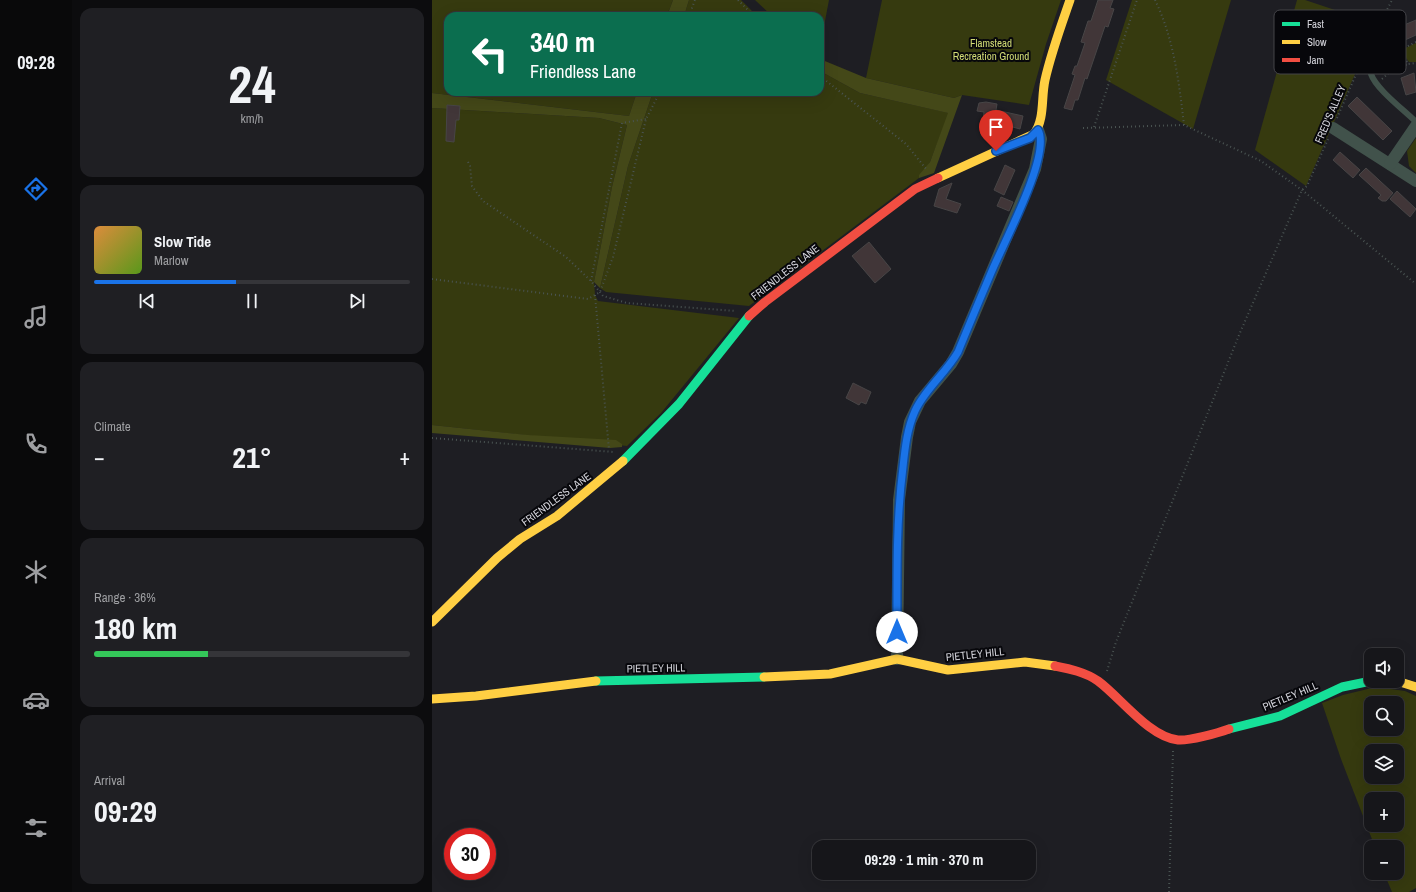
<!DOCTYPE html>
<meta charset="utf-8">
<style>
:root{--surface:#16161a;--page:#1f1f23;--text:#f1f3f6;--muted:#9e9fa2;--line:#353539;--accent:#1a73e8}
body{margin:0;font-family:"Archivo Narrow",sans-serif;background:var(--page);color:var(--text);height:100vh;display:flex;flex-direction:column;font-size:15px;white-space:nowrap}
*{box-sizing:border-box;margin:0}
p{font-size:13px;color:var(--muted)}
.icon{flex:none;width:22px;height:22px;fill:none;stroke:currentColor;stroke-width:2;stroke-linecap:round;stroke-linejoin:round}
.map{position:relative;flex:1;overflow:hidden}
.sheet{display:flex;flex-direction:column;gap:8px;padding:8px;background:#0c0c0e;width:360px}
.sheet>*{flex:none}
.banner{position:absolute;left:12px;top:12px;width:380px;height:84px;border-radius:12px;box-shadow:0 4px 16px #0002,0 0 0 1px var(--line);background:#0b6e4f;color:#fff;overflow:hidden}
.fabs{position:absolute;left:932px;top:648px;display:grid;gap:8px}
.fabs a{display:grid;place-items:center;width:40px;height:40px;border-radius:8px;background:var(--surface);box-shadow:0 4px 16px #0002,0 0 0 1px var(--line);font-size:20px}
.speed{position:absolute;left:12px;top:828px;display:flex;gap:8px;font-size:20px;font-weight:700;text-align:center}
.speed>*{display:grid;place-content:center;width:52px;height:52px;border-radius:50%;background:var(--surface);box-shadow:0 4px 16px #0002,0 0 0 1px var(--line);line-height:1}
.speed .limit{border:6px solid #d22;background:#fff;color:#111}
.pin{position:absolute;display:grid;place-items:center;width:34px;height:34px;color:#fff;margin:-41px -17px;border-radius:50% 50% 50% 0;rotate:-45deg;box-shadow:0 0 4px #0007}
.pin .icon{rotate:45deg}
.me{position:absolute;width:44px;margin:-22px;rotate:0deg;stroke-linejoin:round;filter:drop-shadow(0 0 3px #0008)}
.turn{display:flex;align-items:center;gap:14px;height:84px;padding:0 20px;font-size:18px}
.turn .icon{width:52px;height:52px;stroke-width:2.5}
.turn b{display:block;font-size:28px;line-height:34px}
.big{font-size:30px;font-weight:800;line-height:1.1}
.sheet .card{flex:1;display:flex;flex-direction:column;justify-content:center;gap:6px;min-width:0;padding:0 14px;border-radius:12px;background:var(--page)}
.sheet .dial{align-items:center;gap:0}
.dial b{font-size:52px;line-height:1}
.song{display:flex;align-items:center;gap:12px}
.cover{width:48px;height:48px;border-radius:6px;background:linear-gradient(135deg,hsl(30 70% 55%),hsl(90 70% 35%))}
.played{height:4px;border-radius:2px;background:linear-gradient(90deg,var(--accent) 45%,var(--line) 45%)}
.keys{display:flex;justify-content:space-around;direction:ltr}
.heat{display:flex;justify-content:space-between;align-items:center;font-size:22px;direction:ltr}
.charge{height:6px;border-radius:3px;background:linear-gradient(90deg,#34c759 36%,var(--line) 0)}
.trip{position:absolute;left:380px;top:840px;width:224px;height:40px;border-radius:12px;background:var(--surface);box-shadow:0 4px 16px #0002,0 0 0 1px var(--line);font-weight:800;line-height:40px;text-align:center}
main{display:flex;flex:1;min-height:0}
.menu{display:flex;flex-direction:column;width:72px;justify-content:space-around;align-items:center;background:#09090a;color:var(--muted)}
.menu .icon{width:28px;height:28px}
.menu .selected{color:var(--accent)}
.menu b{font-size:18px;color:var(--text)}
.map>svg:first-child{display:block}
.green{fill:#363a0f;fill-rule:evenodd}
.forest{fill:#444818}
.building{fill:#413638;stroke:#474546}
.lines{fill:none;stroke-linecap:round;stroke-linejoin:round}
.path{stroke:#4a5452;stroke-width:2;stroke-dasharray:1 3;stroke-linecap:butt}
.lane{stroke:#41524b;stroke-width:6}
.street{stroke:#41524b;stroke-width:12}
.fast{stroke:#16e098;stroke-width:9}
.slow{stroke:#ffcf43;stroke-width:9}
.jam{stroke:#f24e42;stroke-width:9}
.route-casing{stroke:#114b97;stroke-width:10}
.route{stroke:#1a73e8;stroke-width:7}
.labels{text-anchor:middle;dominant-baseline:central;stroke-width:4;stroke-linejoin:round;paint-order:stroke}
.park-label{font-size:11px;fill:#d1db75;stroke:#07070b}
.street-label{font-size:11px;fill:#d4d4db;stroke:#07070b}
.key{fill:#07070b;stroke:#444449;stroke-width:1}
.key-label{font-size:11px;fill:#d4d4db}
</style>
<main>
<nav class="menu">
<b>09:28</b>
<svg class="icon selected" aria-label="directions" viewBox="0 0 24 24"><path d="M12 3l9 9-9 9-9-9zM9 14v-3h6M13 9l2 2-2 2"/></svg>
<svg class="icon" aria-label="music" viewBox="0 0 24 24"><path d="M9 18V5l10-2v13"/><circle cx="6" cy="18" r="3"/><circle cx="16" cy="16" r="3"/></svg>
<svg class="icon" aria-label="phone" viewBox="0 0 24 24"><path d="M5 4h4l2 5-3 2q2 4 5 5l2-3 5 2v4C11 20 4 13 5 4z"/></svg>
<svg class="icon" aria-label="climate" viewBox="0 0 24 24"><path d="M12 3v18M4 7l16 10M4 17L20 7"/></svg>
<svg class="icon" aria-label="car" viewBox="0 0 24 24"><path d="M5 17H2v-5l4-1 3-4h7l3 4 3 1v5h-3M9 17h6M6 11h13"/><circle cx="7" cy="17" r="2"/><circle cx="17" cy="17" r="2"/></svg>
<svg class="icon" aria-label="filters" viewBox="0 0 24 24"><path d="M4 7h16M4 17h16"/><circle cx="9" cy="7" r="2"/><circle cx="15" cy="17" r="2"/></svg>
</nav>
<section class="sheet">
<div class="card dial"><b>24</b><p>km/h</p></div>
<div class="card">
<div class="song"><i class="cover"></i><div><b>Slow Tide</b><p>Marlow</p></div></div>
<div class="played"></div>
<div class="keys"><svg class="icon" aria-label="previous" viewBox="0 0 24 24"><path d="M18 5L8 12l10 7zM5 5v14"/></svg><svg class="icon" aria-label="pause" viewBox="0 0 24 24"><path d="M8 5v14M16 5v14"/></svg><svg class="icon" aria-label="next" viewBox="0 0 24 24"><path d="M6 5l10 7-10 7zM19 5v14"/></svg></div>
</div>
<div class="card"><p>Climate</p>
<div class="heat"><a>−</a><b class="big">21°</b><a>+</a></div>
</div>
<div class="card"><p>Range · 36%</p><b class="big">180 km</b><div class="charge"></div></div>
<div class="card"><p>Arrival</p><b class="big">09:29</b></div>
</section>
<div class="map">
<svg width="984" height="892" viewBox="0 0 984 892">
<rect width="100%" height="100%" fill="#1e1e23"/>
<g class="green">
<polygon points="0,0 241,0 235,16 16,16 16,92 205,92 197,116 0,93"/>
<polygon points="257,0 309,0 325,16 252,16"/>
<polygon points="323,0 397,0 388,47 388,16 340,16"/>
<polygon points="450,0 629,0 614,44 597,105 530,95 522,98 434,78"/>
<polygon points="700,0 799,0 761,129 674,80"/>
<polygon points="865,0 873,0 945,24 874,186 823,150"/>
<polygon points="984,43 984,62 977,62 972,55 971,49"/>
<polygon points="388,71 428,93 517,113 498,162 487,178 317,306 174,292 168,288 196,166 221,92 388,92"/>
<polygon points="0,108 167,118 195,125 180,187 162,282 163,295 166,301 307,318 229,413 195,446 0,425"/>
<polygon points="984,138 984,173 977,166 975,151"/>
<path d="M 944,687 L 973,691 L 984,696 L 984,888 L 977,892 L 960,892 L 952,873 L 965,873 L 965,847 L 943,847 L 909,759 L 890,703 L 911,695 ZM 939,703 L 965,703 L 965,729 L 939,729 ZM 939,751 L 965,751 L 965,777 L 939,777 ZM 939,799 L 965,799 L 965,825 L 939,825 Z"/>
</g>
<g class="forest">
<polygon points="241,0 257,0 252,16 235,16"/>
<polygon points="388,59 434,78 522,98 530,95 502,173 487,178 487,175 498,162 516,113 428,93 388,71"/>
<polygon points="205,92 221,92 196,166 168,288 162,282 180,187 195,125 167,118 0,108 0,93 197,116"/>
<polygon points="0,425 96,435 184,440 190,444 190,447 178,448 0,433"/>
</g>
<g class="building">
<polygon points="666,0 681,0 678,8 682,9 676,27 673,26 655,79 653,78 646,100 643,100 640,110 632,108 643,75 640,74 643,66 645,66 653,43 649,42 656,21 659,21"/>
<polygon points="984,20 984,35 964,44 967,52 960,55 963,63 955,67 946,48 939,44 960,35 958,31"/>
<polygon points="982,73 984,92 974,95 969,78"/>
<polygon points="925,97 960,131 951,140 916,106"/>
<polygon points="554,102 565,104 564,110 591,116 588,129 562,122 561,133 550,131 552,112 545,111 547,103"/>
<polygon points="15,105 28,106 27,120 24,120 22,142 14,141"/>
<polygon points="908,152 928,170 921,178 901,160"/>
<polygon points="573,165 583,170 572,195 562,190"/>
<polygon points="934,168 961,193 954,201 950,201 946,198 949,195 927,175"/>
<polygon points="520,183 514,199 529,204 525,213 502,206 507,189"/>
<polygon points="965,191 984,209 978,217 958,199"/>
<polygon points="569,197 581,202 577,211 565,206"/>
<polygon points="437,242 459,269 443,283 420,256"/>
<polygon points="421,383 439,392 434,404 429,402 427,405 414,398"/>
</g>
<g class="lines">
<g class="path">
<polyline points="306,0 322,16"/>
<path d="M 723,0 C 742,39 747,82 752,125"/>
<polyline points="257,16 263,0"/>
<polyline points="984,42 972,48 970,52 976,64 984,63"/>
<polyline points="388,76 474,144 495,170"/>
<polyline points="950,79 959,71 976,64"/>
<polyline points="905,118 936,47 960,0"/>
<polyline points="662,127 705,0"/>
<polyline points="651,128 752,125 829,161 870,190 984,284"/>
<polyline points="36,162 38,166 40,186 51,201 134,257 159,281 171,296 195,303 304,311"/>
<polyline points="0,279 156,299 168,292 181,257 214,119 228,92"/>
<polyline points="159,281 190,123 214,119"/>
<polyline points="163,295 177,450"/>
<polyline points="0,438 182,452"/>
<polyline points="675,671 684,642 807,335 870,190 875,186 897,137"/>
<polyline points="737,892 741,751"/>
</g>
<path class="lane" d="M 943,56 C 940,62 937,67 939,74 C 944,89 972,110 984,122"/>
<g class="street">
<polyline points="901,128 984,181"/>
<polyline points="958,164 984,126"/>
<polyline points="465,659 467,500 475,437 478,422 488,401 519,364 526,352 603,169 609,139 606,130"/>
</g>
<g class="fast">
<polyline points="191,461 247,404 317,316"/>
<polyline points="164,681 332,677"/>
<polyline points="797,729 848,716 910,687 939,681"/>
</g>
<g class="slow">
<path d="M 506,178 L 602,134 C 613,119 609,98 613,80 C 619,53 629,26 638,0"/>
<polyline points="0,622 65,558 88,539 125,516 191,461"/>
<polyline points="332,677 398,674 465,659 516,670 593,662 623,666"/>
<polyline points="965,681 984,687"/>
<polyline points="0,699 44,696 164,681"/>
</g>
<g class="jam">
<polyline points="317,316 333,302 483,189 506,178"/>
<path d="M 623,666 C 638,669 653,672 666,681 C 688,697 717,737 746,740 C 757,741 786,733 797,729"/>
</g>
</g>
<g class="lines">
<g class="route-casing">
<path id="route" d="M 465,632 C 465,577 464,522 471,467 C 473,448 475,429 483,411 C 493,389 514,373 526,352 C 537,325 548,299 559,273 C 570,246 620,154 606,130 L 598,138 L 564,151"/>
</g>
<use href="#route" class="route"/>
</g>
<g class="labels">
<g class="park-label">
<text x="559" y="43">Flamstead<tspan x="559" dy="13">Recreation Ground</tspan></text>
</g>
<g class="street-label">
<text transform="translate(898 114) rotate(-67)">FRED'S ALLEY</text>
<text transform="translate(353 272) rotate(-38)">FRIENDLESS LANE</text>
<text transform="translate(124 499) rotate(-36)">FRIENDLESS LANE</text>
<text transform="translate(543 654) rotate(-6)">PIETLEY HILL</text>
<text transform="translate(224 668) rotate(-1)">PIETLEY HILL</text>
<text transform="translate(858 696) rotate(-23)">PIETLEY HILL</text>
</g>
</g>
<rect x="842" y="10" width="132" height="64" rx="6" class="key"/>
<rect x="850" y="22" width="18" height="4" fill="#16e098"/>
<rect x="850" y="40" width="18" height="4" fill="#ffcf43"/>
<rect x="850" y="58" width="18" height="4" fill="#f24e42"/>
<g class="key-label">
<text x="875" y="28">Fast</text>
<text x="875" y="46">Slow</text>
<text x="875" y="64">Jam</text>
</g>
</svg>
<div class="fabs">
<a><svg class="icon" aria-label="sound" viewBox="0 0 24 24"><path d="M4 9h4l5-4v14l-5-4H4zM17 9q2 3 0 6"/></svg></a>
<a><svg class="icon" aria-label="search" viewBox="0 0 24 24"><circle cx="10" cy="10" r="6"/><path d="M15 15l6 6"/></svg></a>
<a><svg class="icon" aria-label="layers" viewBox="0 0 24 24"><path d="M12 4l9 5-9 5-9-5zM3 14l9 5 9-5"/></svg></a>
<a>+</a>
<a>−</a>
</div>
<div class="speed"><div class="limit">30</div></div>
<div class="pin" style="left:564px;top:151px;background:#d93025"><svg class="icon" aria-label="arrive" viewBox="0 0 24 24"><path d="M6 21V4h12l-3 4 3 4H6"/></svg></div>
<svg class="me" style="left:465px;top:632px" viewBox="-20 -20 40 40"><circle r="19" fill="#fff"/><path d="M0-13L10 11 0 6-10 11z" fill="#1a73e8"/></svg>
<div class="trip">09:29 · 1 min · 370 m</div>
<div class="banner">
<div class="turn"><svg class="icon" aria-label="left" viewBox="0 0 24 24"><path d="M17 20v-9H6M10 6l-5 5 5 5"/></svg><div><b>340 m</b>Friendless Lane</div></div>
</div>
</div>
</main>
